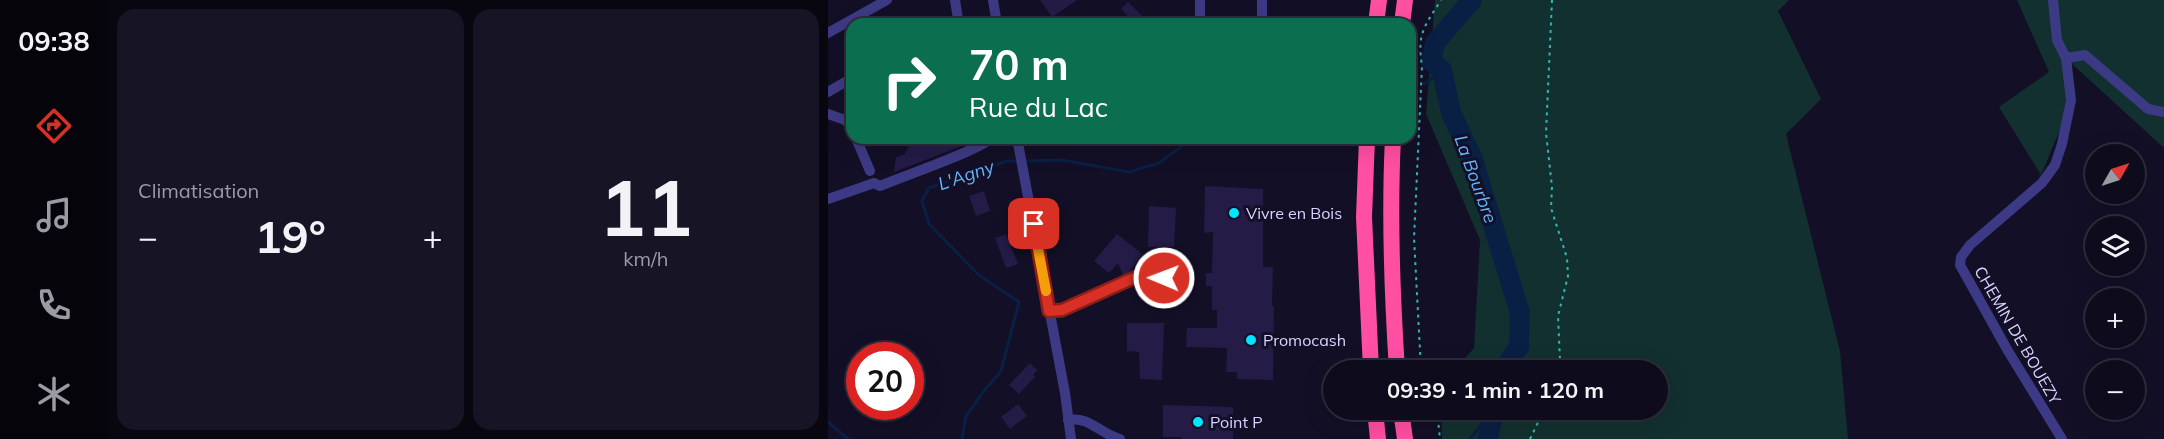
<!DOCTYPE html>
<html lang="fr">
<meta charset="utf-8">
<style>
:root{--surface:#0e0b1c;--page:#171425;--text:#f1f3f6;--muted:#9b9ba3;--line:#2e2b3b;--accent:#d93025}
body{margin:0;font-family:Mulish,sans-serif;background:var(--page);color:var(--text);height:100vh;display:flex;flex-direction:column;font-size:22px;white-space:nowrap}
*{box-sizing:border-box;margin:0}
p{font-size:20px;color:var(--muted)}
.icon{flex:none;width:33px;height:33px;fill:none;stroke:currentColor;stroke-width:2;stroke-linecap:round;stroke-linejoin:round}
.map{position:relative;flex:1;overflow:hidden}
.side{display:flex;flex-direction:column;gap:9px;padding:9px;background:#08060f;width:720px}
.side>*{flex:none}
.top-card{position:absolute;left:18px;top:18px;width:570px;height:126px;border-radius:18px;box-shadow:0 6px 24px #0002,0 0 0 2px var(--line);background:#0b6e4f;color:#fff;overflow:hidden}
.needle{width:39px;rotate:51deg}
.tools{position:absolute;left:1257px;top:144px;display:grid;gap:12px}
.tools a{display:grid;place-items:center;width:60px;height:60px;border-radius:50%;background:var(--surface);box-shadow:0 6px 24px #0002,0 0 0 2px var(--line);font-size:30px}
.speed{position:absolute;left:18px;top:342px;display:flex;gap:12px;font-size:30px;font-weight:700;text-align:center}
.speed>*{display:grid;place-content:center;width:78px;height:78px;border-radius:50%;background:var(--surface);box-shadow:0 6px 24px #0002,0 0 0 2px var(--line);line-height:1}
.speed .limit{border:9px solid #d22;background:#fff;color:#111}
.pin{position:absolute;display:grid;place-items:center;width:51px;height:51px;color:#fff;margin:-26px;border-radius:12px;box-shadow:0 3px 9px #0006}
.me{position:absolute;width:66px;margin:-33px;rotate:271deg;stroke-linejoin:round;filter:drop-shadow(0 0 4px #0008)}
.turn{display:flex;align-items:center;gap:21px;height:126px;padding:0 24px;font-size:27px}
.turn .icon{width:78px;height:78px;stroke-width:2.5}
.turn b{display:block;font-size:42px;line-height:51px}
.big{font-size:45px;font-weight:700;line-height:1.1}
.side .widget{flex:1;display:flex;flex-direction:column;justify-content:center;gap:9px;min-width:0;padding:0 21px;border-radius:18px;background:var(--page)}
.side .dial{align-items:center;gap:0}
.dial b{font-size:78px;line-height:1}
.heat{display:flex;justify-content:space-between;align-items:center;font-size:33px;direction:ltr}
.side .tiles{flex:1;display:grid;gap:9px;grid-template-columns:repeat(2,1fr)}
.trip{position:absolute;left:495px;top:360px;width:345px;height:60px;border-radius:30px;background:var(--surface);box-shadow:0 6px 24px #0002,0 0 0 2px var(--line);font-weight:700;line-height:60px;text-align:center}
main{display:flex;flex:1;min-height:0}
.tabs{display:flex;flex-direction:column;width:108px;justify-content:space-around;align-items:center;background:#06040b;color:var(--muted)}
.tabs .icon{width:42px;height:42px}
.tabs .on{color:var(--accent)}
.tabs b{font-size:27px;color:var(--text)}
.map>svg:first-child{display:block}
.green{fill:#12302f}
.lines{fill:none;stroke-linecap:round;stroke-linejoin:round}
.stream{stroke:#0a1f44;stroke-width:3}
.river{stroke:#0a1f44;stroke-width:20}
.building{fill:#241b47}
.path{stroke:#2fb8b0;stroke-width:2;stroke-dasharray:3 4.5;stroke-linecap:butt}
.minor{stroke:#3d3a85;stroke-width:10}
.highway{stroke:#ff4fa3;stroke-width:16}
.route-casing{stroke:#8d1f18;stroke-width:15}
.route{stroke:#d93025;stroke-width:10}
.slow{stroke:#f59e0b;stroke-width:10}
.poi-dot{fill:#00e5ff;stroke:#130f26;stroke-width:2}
.labels{text-anchor:middle;dominant-baseline:central;stroke-width:6;stroke-linejoin:round;paint-order:stroke}
.poi-label{font-size:16px;fill:#d9d4ff;stroke:#130f26;text-anchor:start}
.street-label{font-size:16px;fill:#d9d4ff;stroke:#130f26}
.water-label{font-size:18px;font-style:italic;fill:#62b6ff;stroke:#130f26}
</style>
<main>
<nav class="tabs">
<b>09:38</b>
<svg class="icon on" aria-label="directions" viewBox="0 0 24 24"><path d="M12 3l9 9-9 9-9-9zM9 14v-3h6M13 9l2 2-2 2"/></svg>
<svg class="icon" aria-label="music" viewBox="0 0 24 24"><path d="M9 18V5l10-2v13"/><circle cx="6" cy="18" r="3"/><circle cx="16" cy="16" r="3"/></svg>
<svg class="icon" aria-label="phone" viewBox="0 0 24 24"><path d="M5 4h4l2 5-3 2q2 4 5 5l2-3 5 2v4C11 20 4 13 5 4z"/></svg>
<svg class="icon" aria-label="climate" viewBox="0 0 24 24"><path d="M12 3v18M4 7l16 10M4 17L20 7"/></svg>
</nav>
<section class="side">
<div class="tiles">
<div class="widget"><p>Climatisation</p>
<div class="heat"><a>−</a><b class="big">19°</b><a>+</a></div>
</div>
<div class="widget dial"><b>11</b><p>km/h</p></div>
</div>
</section>
<div class="map">
<svg width="1336" height="439" viewBox="0 0 1336 439">
<rect width="100%" height="100%" fill="#130f26"/>
<g class="green">
<polygon points="607,0 961,0 950,11 993,99 958,134 1012,351 1020,439 614,439 613,410 830,410 830,370 627,370 646,348 652,240 598,114"/>
<polygon points="1189,0 1336,0 1336,148 1243,63 1234,125 1213,175 1171,107 1221,72"/>
</g>
<g class="lines">
<g class="stream">
<polyline points="596,84 614,70"/>
<polyline points="197,161 234,160 301,172 331,163 365,138"/>
<polyline points="0,422 20,439"/>
<polyline points="134,439 138,416 156,391 173,371 191,302 151,275 101,224 94,201 101,188 179,161 190,161"/>
<polyline points="642,439 665,410"/>
</g>
<g class="river">
<polyline points="644,0 607,43 603,61 614,70 623,113 644,157 692,313 691,347 675,370"/>
<polyline points="660,439 666,410"/>
</g>
</g>
<g class="building">
<polygon points="212,0 249,0 224,17"/>
<polygon points="300,2 322,24 308,24 293,9"/>
<polygon points="91,138 128,138 131,147 66,172 68,157 77,154 83,141"/>
<polygon points="377,186 435,189 435,267 445,267 444,306 446,306 445,380 409,379 409,372 398,372 399,348 358,347 359,328 389,328 389,310 384,310 384,286 378,286 378,273 384,273 385,232 376,233"/>
<polygon points="156,191 162,211 148,216 141,196"/>
<polygon points="321,206 348,208 346,247 320,247"/>
<polygon points="178,234 190,264 178,268 167,238"/>
<polygon points="289,234 314,254 301,272 295,275 290,263 281,273 266,261"/>
<polygon points="299,323 336,323 334,380 312,379 311,352 299,351"/>
<polygon points="202,363 209,370 205,375 207,377 191,394 181,385"/>
<polygon points="190,404 199,416 182,429 173,417"/>
<polygon points="335,405 405,407 405,439 354,439 354,437 335,437"/>
</g>
<g class="lines">
<g class="path">
<polyline points="724,0 718,133 724,187 723,208 739,258 740,276 730,316 732,360 729,370"/>
<path d="M 593,370 L 586,238 L 594,66 C 589,33 596,27 613,0"/>
<polyline points="609,410 612,439"/>
<polyline points="702,439 716,410"/>
</g>
<g class="minor">
<polyline points="127,0 130,19 128,24"/>
<polyline points="165,0 169,24"/>
<polyline points="372,0 372,22 434,22 434,0"/>
<polyline points="1225,0 1229,40 1238,58 1243,100 1234,144 1227,165 1214,183 1142,245 1133,257 1132,265 1180,351 1234,439"/>
<polyline points="0,33 59,0"/>
<polyline points="1238,58 1257,55 1320,109 1336,112"/>
<polyline points="0,92 24,78"/>
<polyline points="0,114 17,120 24,127"/>
<polyline points="28,138 42,171"/>
<polyline points="189,138 237,393 243,439"/>
<path d="M 0,199 L 46,183 L 52,186 C 70,178 155,149 163,138"/>
<polyline points="221,311 234,310 308,277 336,278"/>
<path d="M 240,420 C 262,416 270,433 292,439"/>
</g>
<g class="highway">
<polyline points="548,24 551,0"/>
<polyline points="574,24 577,0"/>
<polyline points="539,138 536,217 543,370"/>
<path d="M 565,138 C 561,216 564,293 569,370"/>
<polyline points="547,410 550,439"/>
<polyline points="573,410 577,439"/>
</g>
</g>
<g class="lines">
<g class="route-casing">
<polyline id="route" points="206,224 221,311 234,310 308,277 336,278"/>
</g>
<use href="#route" class="route"/>
<polyline class="slow" points="210,249 218,291"/>
</g>
<g class="poi-dot">
<circle cx="406" cy="213" r="6"/>
<circle cx="423" cy="340" r="6"/>
<circle cx="370" cy="422" r="6"/>
</g>
<g class="labels">
<g class="poi-label">
<text x="418" y="213">Vivre en Bois</text>
<text x="435" y="340">Promocash</text>
<text x="382" y="422">Point P</text>
</g>
<g class="street-label">
<text transform="translate(1190 335) rotate(60)">CHEMIN DE BOUEZY</text>
</g>
<g class="water-label">
<text transform="translate(138 175) rotate(-19)">L'Agny</text>
<text transform="translate(648 179) rotate(70)">La Bourbre</text>
</g>
</g>
</svg>
<div class="tools">
<a><svg class="needle" viewBox="-14 -14 28 28"><path d="M0-13l5 13h-10z" fill="#e53935"/><path d="M0 13l5-13h-10z" fill="#9b9ba3"/></svg></a>
<a><svg class="icon" aria-label="layers" viewBox="0 0 24 24"><path d="M12 4l9 5-9 5-9-5zM3 14l9 5 9-5"/></svg></a>
<a>+</a>
<a>−</a>
</div>
<div class="speed"><div class="limit">20</div></div>
<div class="pin" style="left:206px;top:224px;background:#d93025"><svg class="icon" aria-label="arrive" viewBox="0 0 24 24"><path d="M6 21V4h12l-3 4 3 4H6"/></svg></div>
<svg class="me" style="left:336px;top:278px" viewBox="-20 -20 40 40"><circle r="17" fill="#d93025" stroke="#fff" stroke-width="3"/><path d="M0-11L8 9 0 5-8 9z" fill="#fff"/></svg>
<div class="trip">09:39 · 1 min · 120 m</div>
<div class="top-card">
<div class="turn"><svg class="icon" aria-label="right" viewBox="0 0 24 24"><path d="M7 20v-9h11M14 6l5 5-5 5"/></svg><div><b>70 m</b>Rue du Lac</div></div>
</div>
</div>
</main>
